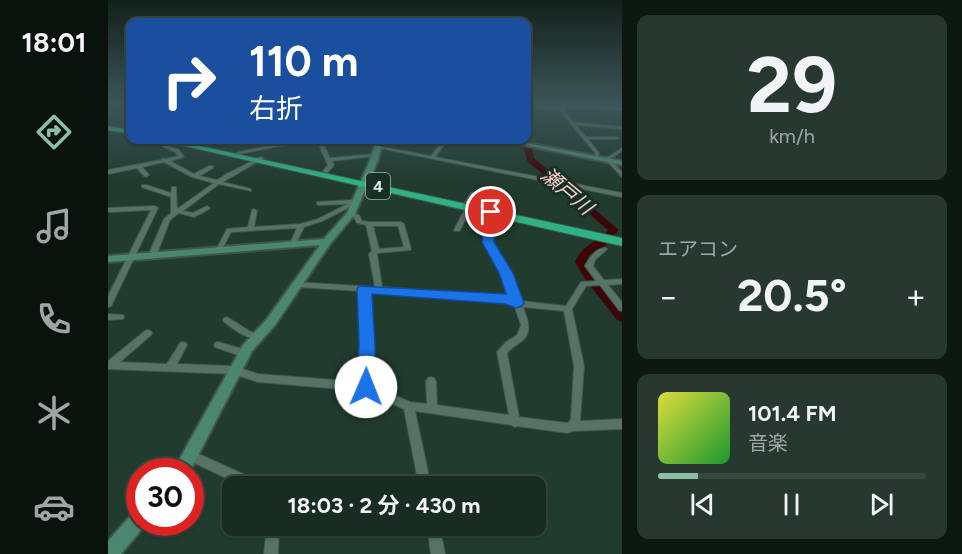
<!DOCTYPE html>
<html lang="ja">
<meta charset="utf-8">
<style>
:root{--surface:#192c23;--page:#263830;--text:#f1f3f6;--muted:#9fa7a6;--line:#374841;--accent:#8abfa5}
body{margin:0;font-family:Figtree,"Noto Sans JP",sans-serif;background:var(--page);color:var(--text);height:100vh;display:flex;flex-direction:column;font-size:22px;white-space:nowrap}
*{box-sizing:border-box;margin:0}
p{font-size:20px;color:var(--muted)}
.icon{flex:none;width:33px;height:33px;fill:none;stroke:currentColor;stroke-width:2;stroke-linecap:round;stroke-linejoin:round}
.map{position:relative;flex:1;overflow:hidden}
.side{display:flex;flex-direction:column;gap:15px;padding:15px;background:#0e1813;width:340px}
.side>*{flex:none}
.hud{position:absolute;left:18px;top:18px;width:405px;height:126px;border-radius:12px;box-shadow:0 2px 4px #0004,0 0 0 2px var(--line);background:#1a4fa0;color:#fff;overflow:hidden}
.speed{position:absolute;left:18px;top:458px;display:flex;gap:12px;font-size:30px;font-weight:700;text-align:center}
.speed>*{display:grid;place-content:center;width:78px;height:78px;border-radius:50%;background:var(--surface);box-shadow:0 2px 4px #0004,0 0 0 2px var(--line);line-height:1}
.speed .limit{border:9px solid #d22;background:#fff;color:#111}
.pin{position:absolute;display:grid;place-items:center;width:51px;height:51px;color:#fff;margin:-26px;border:3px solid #fff;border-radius:50%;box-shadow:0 2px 6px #0007}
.me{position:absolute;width:66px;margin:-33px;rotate:1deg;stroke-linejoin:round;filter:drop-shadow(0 0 4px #0008)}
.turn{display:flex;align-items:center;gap:21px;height:126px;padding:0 24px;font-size:27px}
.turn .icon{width:78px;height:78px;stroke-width:2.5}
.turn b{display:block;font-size:42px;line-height:51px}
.big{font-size:45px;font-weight:700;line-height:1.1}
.side .widget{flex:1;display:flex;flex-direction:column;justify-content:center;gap:9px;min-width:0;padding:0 21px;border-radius:12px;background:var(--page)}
.side .dial{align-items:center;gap:0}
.dial b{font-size:78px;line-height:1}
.song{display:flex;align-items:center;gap:18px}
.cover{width:72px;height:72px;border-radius:9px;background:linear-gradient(135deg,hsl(60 70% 55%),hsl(130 70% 35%))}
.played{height:6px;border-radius:3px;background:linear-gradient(90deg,var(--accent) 15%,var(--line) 15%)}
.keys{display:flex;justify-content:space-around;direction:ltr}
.heat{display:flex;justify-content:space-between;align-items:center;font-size:33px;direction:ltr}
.trip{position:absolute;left:114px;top:476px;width:324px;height:60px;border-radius:12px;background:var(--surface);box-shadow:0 2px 4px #0004,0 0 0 2px var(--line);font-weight:700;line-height:60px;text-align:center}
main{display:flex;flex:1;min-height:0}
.menu{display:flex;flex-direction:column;width:108px;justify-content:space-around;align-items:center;background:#0a120e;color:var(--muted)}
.menu .icon{width:42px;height:42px}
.menu .current{color:var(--accent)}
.menu b{font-size:27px;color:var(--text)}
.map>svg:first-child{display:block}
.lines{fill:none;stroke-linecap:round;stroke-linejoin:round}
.river{fill:#3c0609;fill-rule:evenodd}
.street-casing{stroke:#3f564d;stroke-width:2}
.secondary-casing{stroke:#3f564d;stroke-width:4}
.highway-casing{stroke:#3f564d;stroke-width:2}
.street{fill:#577366;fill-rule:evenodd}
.secondary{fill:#4b8670;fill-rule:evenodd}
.highway{fill:#2fb386;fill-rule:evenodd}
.route{fill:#1a73e8;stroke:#114b97;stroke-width:1.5}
.labels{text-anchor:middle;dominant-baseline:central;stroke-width:6;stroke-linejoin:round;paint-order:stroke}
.shield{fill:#173026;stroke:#a3b5ac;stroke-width:1.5}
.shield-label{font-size:16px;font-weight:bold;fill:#dfeee6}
.water-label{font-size:20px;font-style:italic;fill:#fdcecb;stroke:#173026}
</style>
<main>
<nav class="menu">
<b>18:01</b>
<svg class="icon current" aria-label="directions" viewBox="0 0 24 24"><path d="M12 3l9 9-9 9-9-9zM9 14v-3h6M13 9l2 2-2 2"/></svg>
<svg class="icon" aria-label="music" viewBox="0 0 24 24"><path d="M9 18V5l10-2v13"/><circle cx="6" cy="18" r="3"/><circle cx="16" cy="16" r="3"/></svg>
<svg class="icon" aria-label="phone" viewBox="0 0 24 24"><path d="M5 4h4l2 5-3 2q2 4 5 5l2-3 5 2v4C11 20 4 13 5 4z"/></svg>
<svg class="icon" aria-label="climate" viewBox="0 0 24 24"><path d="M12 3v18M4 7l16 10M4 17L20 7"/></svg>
<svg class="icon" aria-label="car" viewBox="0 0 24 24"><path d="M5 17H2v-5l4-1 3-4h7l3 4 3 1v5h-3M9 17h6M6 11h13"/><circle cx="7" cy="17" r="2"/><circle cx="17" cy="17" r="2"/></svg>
</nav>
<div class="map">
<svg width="514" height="554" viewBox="0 0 514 554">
<rect width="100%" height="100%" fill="#213b2f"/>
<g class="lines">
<path class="river" d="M 418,138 L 422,140 L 426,158 L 511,230 L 498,245 L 481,255 L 479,262 L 486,274 L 514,307 L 514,322 L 509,320 L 477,279 L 467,262 C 473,246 488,243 500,230 L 419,161 L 414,140 Z"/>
<g class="street-casing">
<g id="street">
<polygon points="452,104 456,104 456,106 514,108 514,110 456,108 457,112 465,122 514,127 514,129 468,125 478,137 508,137 510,138 508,139 480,139 491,153 490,159 486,159 487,153 454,113 453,110 418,108 418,106 453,108"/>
<polygon points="65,140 69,140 60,146 71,150 76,157 62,161 86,174 101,166 105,166 105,168 91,176 109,180 117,175 152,157 156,158 115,182 143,189 143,191 111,184 75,211 85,213 99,206 102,208 101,209 86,217 71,213 62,220 48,256 44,258 40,256 56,219 63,213 63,197 34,187 34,185 38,185 63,193 64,187 68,187 69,209 106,183 84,177 56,162 34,167 41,175 38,177 36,176 29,168 0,174 0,170 53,160 55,158 57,159 71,156 67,152 54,146"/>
<polygon points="178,140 183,140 188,143 131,154 129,153 131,152 181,142"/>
<polygon points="336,140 340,140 327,157 514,193 514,197 266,147 268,146 323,156"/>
<polygon points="211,144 215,144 222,158 266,154 268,155 266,156 224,161 226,165 220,172 218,173 215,171 220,165 211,145"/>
<polygon points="514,148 514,151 502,159 514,172 514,177 497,159"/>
<polygon points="365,192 368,194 363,202 362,203 358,203 357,202 363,193"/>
<polygon points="244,200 249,200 252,202 214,221 196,227 186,247 184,248 181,246 189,228 123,232 112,253 108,253 107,252 119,229 140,227 144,210 146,209 149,211 146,227 192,224 210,219 240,204 211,205 209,204 209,202"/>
<polygon points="361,205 364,207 352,230 351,231 347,231 346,230 358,207"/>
<polygon points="47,206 50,208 4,304 3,306 0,307 0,296 43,210 0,212 0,208"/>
<path d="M 383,210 L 386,212 L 383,242 L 406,283 L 413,301 L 458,306 L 473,282 L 488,281 L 477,266 C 481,258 489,247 498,248 L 499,249 L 487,260 L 485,266 L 496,280 L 514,279 L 514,284 L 500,285 L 514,302 L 514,311 L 511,310 L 492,285 L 478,286 L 464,309 L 476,366 L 472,421 L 514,419 L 514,429 L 465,431 L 459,433 L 409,426 L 407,427 L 403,425 L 307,411 L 323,486 L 311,486 L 296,409 L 257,391 L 150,382 L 125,374 L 0,369 L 0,361 L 37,331 L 40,330 L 43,331 L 44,333 L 43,335 L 12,362 L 59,364 L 72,343 L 75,342 L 78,343 L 79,345 L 69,364 L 125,366 L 150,374 L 253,382 L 255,345 L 252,291 L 190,287 L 187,286 L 186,284 L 187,282 L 267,287 L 261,254 L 264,251 L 258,225 L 249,223 L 246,217 L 240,214 L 243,212 L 251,215 L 254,221 L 261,222 L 293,222 L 296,224 L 303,249 L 302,250 L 270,253 L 269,254 L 274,287 L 399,296 L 403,298 L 398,283 L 377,242 L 380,212 ZM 265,226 L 290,226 L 296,247 L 271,249 ZM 260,292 L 398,302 L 406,305 L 413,325 L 409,335 L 398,342 L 389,352 L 401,415 L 329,405 L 328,381 L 326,378 L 323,377 L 320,378 L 318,381 L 319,404 L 302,402 L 263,385 L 263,345 ZM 415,307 L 456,311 L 466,366 L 463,419 L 461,422 L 459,423 L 411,417 L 399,353 C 404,347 409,345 415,340 C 425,331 419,318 415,307 Z"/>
<polygon points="0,314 15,315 16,317 15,319 0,320"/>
<path d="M 119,317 L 143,332 L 152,334 L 153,336 L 152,338 C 138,340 127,330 116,322 L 115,320 L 116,318 Z"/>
<polygon points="110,342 138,350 140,353 138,356 135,357 107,347 106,345 107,343"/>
<polygon points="82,450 146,479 167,477 171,479 173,486 135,486 78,459 76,455 78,451"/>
<polygon points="159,525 171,525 170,554 156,554"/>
<polygon points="319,525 331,525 337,554 323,554"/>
</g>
</g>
<g class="secondary-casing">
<g id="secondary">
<polygon points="269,140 275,140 270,160 247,214 222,244 167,325 144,351 82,471 65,471 135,345 159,319 212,245 0,262 0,256 216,239 239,213 262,160"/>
<polygon points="391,140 402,140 514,161 514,165"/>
<polygon points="32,509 32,522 39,522 38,524 13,554 0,554 0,541 26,512"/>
</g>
</g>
<g class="highway-casing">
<g id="highway">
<polygon points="0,126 22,130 22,134 0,130"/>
<polygon points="51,140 64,140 514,238 514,246"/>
</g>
</g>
<use href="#street" class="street"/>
<use href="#secondary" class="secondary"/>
<use href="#highway" class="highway"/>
</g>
<linearGradient id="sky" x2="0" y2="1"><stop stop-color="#12201a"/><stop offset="0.57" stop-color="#3d5558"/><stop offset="1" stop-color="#3d5558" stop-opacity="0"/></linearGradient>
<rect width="514" height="181" fill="url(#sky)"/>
<polygon class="route" points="383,208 388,212 386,242 405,273 416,303 414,306 408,308 397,304 264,294 267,345 267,387 265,393 258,395 252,393 249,387 251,345 249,289 251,286 398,294 391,273 374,242 377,212"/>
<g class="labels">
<rect class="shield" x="258" y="173" width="24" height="26" rx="4.5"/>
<g class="shield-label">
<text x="270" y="186">4</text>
</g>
<g class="water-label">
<text transform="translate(459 191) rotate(40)">瀬戸川</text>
</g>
</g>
</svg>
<div class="speed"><div class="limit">30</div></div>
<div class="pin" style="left:383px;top:212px;background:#d93025"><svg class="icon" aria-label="arrive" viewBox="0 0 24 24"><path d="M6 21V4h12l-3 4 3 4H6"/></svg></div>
<svg class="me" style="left:258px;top:387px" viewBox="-20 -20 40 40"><circle r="19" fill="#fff"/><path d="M0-13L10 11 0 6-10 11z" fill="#1a73e8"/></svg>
<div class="trip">18:03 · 2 分 · 430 m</div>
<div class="hud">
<div class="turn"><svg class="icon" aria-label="right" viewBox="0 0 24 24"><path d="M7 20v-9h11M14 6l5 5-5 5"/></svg><div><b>110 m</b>右折</div></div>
</div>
</div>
<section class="side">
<div class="widget dial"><b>29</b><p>km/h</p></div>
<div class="widget"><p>エアコン</p>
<div class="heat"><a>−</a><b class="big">20.5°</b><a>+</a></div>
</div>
<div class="widget">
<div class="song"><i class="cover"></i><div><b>101.4 FM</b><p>音楽</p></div></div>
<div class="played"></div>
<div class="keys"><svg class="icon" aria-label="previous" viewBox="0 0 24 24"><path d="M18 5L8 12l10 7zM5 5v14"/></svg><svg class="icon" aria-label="pause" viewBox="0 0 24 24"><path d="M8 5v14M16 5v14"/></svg><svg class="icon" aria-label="next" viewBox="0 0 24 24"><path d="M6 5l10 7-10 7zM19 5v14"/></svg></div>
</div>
</section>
</main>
